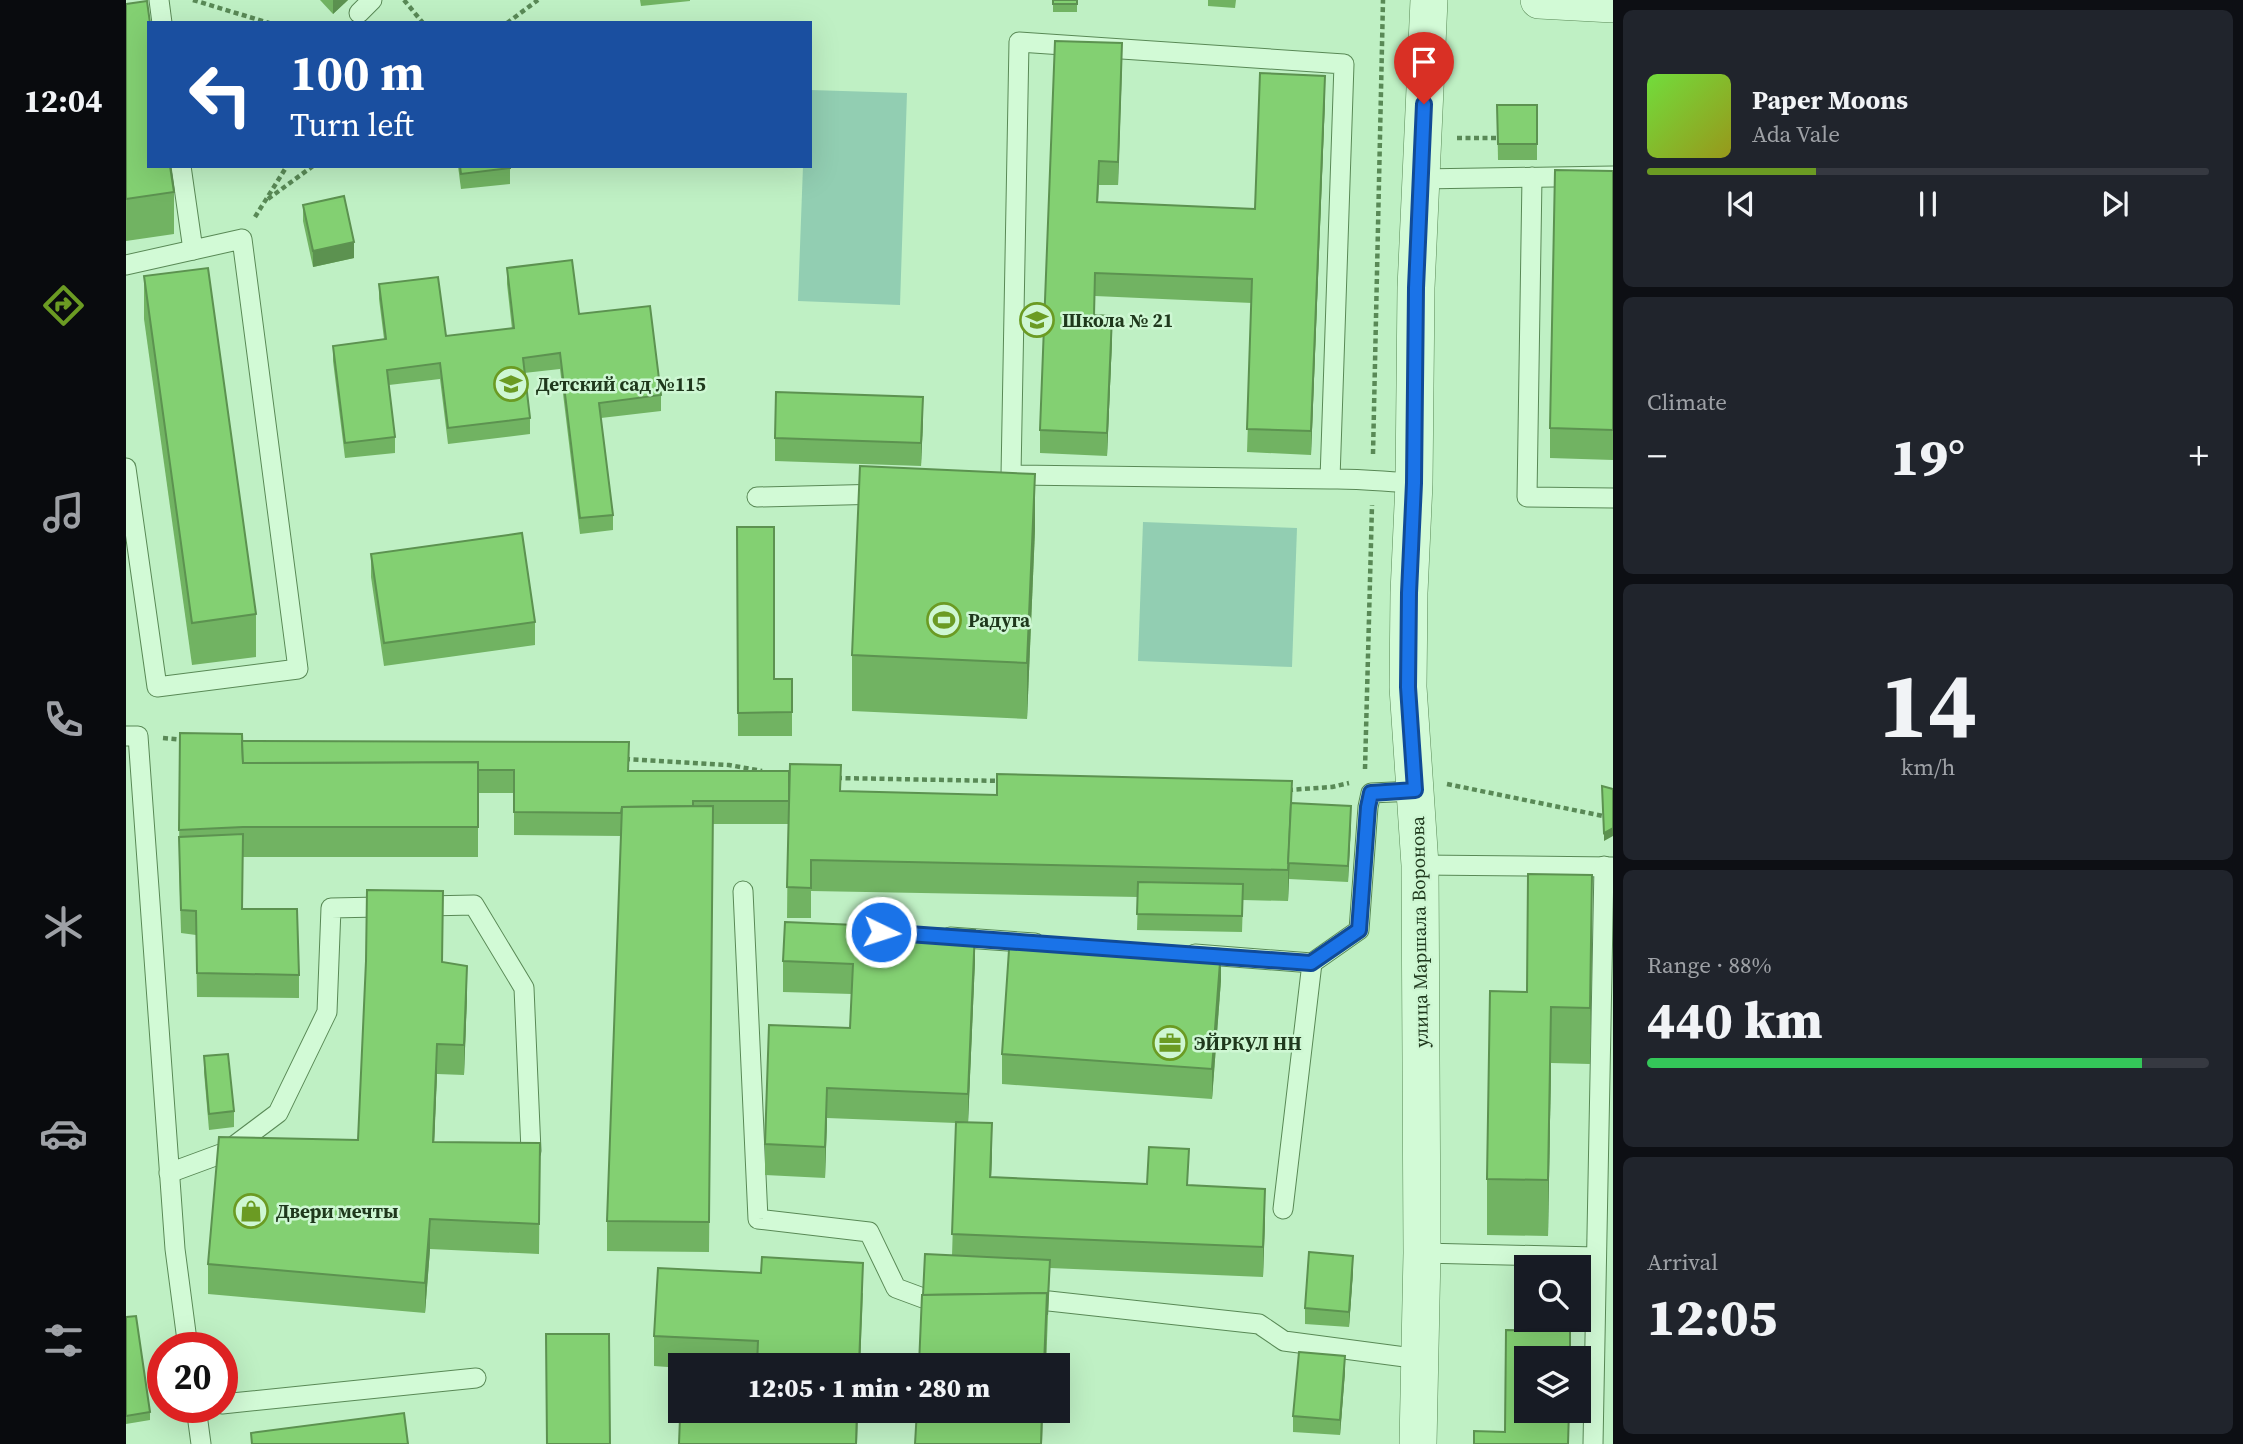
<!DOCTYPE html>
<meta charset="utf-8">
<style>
:root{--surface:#171b24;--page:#20242c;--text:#f1f3f6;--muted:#9ea1a6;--line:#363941;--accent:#6b9b23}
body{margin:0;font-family:"Source Serif 4",serif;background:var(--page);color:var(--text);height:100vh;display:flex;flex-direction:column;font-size:26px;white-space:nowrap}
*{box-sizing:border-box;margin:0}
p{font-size:23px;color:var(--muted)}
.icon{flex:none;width:38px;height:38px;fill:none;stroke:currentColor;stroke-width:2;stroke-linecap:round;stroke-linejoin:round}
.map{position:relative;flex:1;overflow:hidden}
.details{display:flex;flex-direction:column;gap:10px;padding:10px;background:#0d0f14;width:630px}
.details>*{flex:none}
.hud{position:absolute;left:21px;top:21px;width:665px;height:147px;border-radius:0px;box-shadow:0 7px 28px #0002;background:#1a4fa0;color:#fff;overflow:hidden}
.fabs{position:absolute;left:1388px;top:1255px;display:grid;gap:14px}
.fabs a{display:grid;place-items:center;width:77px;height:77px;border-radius:0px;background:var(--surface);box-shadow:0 7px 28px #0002;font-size:35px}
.speed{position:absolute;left:21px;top:1332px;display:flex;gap:14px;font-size:35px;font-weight:700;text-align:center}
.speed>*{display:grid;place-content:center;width:91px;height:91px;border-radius:50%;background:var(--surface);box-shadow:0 7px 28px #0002;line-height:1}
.speed .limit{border:10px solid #d22;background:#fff;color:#111}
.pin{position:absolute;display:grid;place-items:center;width:60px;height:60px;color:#fff;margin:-72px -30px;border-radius:50% 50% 50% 0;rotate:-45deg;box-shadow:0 0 7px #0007}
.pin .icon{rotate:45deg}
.me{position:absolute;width:77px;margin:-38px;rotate:94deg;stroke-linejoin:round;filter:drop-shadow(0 0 5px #0008)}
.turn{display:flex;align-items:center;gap:24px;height:147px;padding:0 28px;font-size:32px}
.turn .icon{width:91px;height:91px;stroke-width:2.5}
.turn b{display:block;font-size:49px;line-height:60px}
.big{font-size:52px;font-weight:800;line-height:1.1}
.details .tile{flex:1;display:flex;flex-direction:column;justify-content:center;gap:10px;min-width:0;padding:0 24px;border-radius:10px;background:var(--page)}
.details .dial{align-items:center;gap:0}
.dial b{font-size:91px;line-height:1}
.song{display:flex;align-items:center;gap:21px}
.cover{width:84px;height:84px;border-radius:10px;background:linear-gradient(135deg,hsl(100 70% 55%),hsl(60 70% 35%))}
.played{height:7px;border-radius:4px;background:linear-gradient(90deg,var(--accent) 30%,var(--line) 30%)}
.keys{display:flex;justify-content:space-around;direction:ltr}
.heat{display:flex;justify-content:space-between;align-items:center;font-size:38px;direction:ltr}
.charge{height:10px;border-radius:5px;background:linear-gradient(90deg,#34c759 88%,var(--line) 0)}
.trip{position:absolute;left:542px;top:1353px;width:402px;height:70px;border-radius:0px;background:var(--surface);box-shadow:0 7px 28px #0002;font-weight:800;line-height:70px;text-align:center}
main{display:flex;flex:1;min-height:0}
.tabs{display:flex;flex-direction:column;width:126px;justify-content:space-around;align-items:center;background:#090b0e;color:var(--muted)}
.tabs .icon{width:49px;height:49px}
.tabs .active{color:var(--accent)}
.tabs b{font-size:32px;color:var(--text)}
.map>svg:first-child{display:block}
.green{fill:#92ceb2}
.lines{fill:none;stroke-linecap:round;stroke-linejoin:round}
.service-casing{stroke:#598956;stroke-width:21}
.minor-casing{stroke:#598956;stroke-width:38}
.path{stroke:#598956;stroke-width:4.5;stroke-dasharray:5 3.5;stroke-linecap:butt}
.service{stroke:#d2fad6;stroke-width:19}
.minor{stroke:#d2fad6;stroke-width:37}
.wall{fill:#71b362}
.shaded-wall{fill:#5c9250}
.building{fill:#83d072;stroke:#5c9250;stroke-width:2}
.route-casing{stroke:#114b97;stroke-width:18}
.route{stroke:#1a73e8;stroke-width:12}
.labels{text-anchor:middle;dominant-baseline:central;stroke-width:5;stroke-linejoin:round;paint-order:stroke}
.poi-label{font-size:19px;font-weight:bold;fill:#1f381c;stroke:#cef7d3;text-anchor:start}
.street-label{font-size:19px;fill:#1f381c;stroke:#cef7d3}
</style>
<main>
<nav class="tabs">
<b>12:04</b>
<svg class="icon active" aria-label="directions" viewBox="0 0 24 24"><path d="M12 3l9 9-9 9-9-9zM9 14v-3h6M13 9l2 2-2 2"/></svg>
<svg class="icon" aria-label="music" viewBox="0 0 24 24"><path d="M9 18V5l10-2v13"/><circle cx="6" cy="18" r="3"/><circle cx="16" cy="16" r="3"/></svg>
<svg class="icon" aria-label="phone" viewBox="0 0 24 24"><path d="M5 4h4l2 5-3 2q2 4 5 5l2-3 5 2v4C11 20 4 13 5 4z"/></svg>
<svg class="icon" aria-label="climate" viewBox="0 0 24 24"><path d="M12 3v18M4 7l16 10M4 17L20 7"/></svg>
<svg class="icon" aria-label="car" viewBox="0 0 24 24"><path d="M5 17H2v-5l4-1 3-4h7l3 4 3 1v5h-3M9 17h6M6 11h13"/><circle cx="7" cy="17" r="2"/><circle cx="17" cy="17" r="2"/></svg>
<svg class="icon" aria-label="filters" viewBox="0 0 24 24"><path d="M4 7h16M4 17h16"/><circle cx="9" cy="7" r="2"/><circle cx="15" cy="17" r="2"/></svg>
</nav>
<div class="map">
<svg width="1487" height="1444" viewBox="0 0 1487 1444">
<rect width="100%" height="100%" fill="#bff0c4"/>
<g class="green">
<polygon points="684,90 781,93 774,305 672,301 677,166 684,166"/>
<polygon points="1017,522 1171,528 1166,667 1012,661"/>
</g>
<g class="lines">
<g class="service-casing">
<g id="service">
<polyline points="33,0 36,23"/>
<polyline points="233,13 246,0"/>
<polyline points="1406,177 1401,497 1487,498"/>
<polyline points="1295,179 1487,176"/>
<polyline points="0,265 67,250"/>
<polyline points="0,468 31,687 172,669 116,239 67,250 55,166"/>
<path d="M 1204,479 L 1218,64 L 893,42 L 885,475 L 1204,479 C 1232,478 1260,482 1288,483"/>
<polyline points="631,497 758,494"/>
<polyline points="0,736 12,736 49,1249 62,1348"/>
<polyline points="1294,865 1487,867"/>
<polyline points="617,891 632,1219 743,1232 770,1288 797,1298"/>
<polyline points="824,937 909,943"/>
<polyline points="1069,954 1186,963 1233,930 1242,807 1245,793 1289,791"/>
<polyline points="43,1173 100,1152 152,1113 201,1012 205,908 348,905 398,988 405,1151"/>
<polyline points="1157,1209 1186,963"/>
<polyline points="1296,1253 1470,1257"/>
<polyline points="923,1301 1133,1324 1158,1341 1294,1359"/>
<polyline points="96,1404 350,1378"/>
<polyline points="70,1407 75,1444"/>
<polyline points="1467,1444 1478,866"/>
</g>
</g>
<g class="minor-casing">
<g id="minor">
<polyline points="1413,0 1487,4"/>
<polyline points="1292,1444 1296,1253 1294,865 1282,687 1283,593 1288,483 1290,288 1303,0"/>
</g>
</g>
<g class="path">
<polyline points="67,0 143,23"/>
<polyline points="278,0 297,23"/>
<polyline points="381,23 412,0"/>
<polyline points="1331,138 1372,138"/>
<polyline points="142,199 187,166"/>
<polyline points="129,217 161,166"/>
<polyline points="1247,454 1257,0"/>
<polyline points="37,738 60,740"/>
<polyline points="499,759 603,765 636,771"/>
<polyline points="1239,769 1246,505"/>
<polyline points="711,778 877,781"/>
<polyline points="1321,784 1477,816"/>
<polyline points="1162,790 1206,787 1223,783"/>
</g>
<use href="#service" class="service"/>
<use href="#minor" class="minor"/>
</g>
<g class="wall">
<polygon points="194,0 222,0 207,14"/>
<polygon points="514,0 564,0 564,1 515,6"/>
<rect x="927" y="0" width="24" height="12"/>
<polygon points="1082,0 1110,0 1109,8 1082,6"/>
<polygon points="0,4 48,192 48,234 0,241"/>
<polygon points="996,43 992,185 973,185 972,203 1129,209 1199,99 1185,455 1121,452 1126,303 969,296 968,315 986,340 981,456 914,453 914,430"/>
<polygon points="1371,105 1411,105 1411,160 1372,160"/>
<polygon points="332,166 384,166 384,184 335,189"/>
<polygon points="1487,171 1487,460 1424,458 1424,428"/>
<polygon points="177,205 228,258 187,267 177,221"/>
<polygon points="381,268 453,314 535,395 535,411 475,418 487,515 487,530 454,534 434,369 398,373 404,418 404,434 322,444 314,379 263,385 269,437 269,453 219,458 207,361 207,346 258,339 253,299 253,284 320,336 386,329 381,284"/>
<polygon points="18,276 130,614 130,657 66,665 18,319"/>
<polygon points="797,420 795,466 649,461 649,438"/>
<polygon points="611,527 648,679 666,679 666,736 612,736"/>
<polygon points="909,529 901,719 726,711 726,655"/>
<polygon points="245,554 409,622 409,645 258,666 245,577"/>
<polygon points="54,733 116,741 503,771 715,791 1166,803 1225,822 1222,882 1163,879 1162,901 1117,900 1116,932 1011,930 1012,897 685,891 685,918 661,918 662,824 587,824 583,1252 481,1251 481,1221 495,836 388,835 388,793 352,793 352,857 117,857 116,909 173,975 173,998 71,997 70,935 55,933 53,861"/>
<polygon points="1466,931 1464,1064 1425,1063 1422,1236 1361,1235 1361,1179 1401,992"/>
<polygon points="849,960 842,1122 866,1153 865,1177 1063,1185 1139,1219 1137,1277 924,1268 920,1365 793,1365 797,1295 826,1256 830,1123 701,1118 699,1178 639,1175 639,1144 724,1028 726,994 657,992 657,961"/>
<polygon points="317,962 341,996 338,1075 311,1074 308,1142 414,1143 413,1254 304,1249 299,1313 82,1294 82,1264 232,1140"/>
<polygon points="1095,980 1086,1099 876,1084 876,1054"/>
<polygon points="78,1056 108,1111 108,1127 83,1130 78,1072"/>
<polygon points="1227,1272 1223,1327 1179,1324 1179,1308"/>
<polygon points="737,1293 734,1365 555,1365 555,1368 528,1366 528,1336"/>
<polygon points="0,1317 24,1412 24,1420 0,1424"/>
<polygon points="1219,1372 1214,1435 1167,1432 1167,1416"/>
</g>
<g class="shaded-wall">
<polygon points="207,0 222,0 207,14"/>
<polygon points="996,43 996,67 992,185 992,162"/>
<polygon points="1199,76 1199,99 1185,455 1185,431"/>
<polygon points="228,242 228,258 187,267 187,251"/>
<polygon points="986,316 986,340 981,456 981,433"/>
<polygon points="797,397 797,420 795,466 795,443"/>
<polygon points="909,474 909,529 901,719 901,663"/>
<polygon points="1166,781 1166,811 1162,901 1162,870"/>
<polygon points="1225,806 1225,822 1222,882 1222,866"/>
<polygon points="1487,828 1487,836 1478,841 1478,833"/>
<polygon points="1466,875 1466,931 1464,1064 1464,1008"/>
<polygon points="849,930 849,960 842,1124 842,1094"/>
<polygon points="1095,949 1095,980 1086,1099 1086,1069"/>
<polygon points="341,966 341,996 338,1075 338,1045"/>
<polygon points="1425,1007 1425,1063 1422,1236 1422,1180"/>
<polygon points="311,1044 311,1074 307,1172 307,1142"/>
<polygon points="701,1088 701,1118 699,1178 699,1147"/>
<polygon points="866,1123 866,1153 864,1207 864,1177"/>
<polygon points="1139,1189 1139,1219 1137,1277 1137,1247"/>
<polygon points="304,1219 304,1249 299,1313 299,1283"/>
<polygon points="1227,1256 1227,1272 1223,1327 1223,1312"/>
<polygon points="737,1263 734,1365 733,1365"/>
<polygon points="921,1293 920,1365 918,1365"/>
<polygon points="1219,1356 1219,1372 1214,1435 1214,1420"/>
<polygon points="731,1410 732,1410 731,1444 730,1444"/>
<polygon points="916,1410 917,1410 916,1444 915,1444"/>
</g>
<g class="building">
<rect x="927" y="0" width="24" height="4"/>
<polygon points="21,1 24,23 23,23 23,166 44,166 48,192 0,199 0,4"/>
<polygon points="929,41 996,43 992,162 973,161 971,202 1129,209 1134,73 1199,76 1185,431 1121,429 1126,279 969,273 968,315 986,316 981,433 914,430"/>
<polygon points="1371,105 1411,105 1411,144 1372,144"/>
<polygon points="334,166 384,166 384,168 335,174"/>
<polygon points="1429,170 1487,171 1487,430 1424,428"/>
<polygon points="218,196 228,242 187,251 177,205"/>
<polygon points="446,260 453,314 524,306 535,395 473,403 487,515 454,518 434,353 397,358 404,418 322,428 314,363 261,370 269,437 219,443 207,346 260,339 253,284 312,277 320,336 388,328 381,268"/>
<polygon points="82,268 130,614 66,623 18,276"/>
<polygon points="650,392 797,397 795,443 649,438"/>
<polygon points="734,466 909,474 901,663 726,655"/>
<polygon points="611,527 648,527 648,679 666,679 666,712 612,713"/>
<polygon points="396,533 409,622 258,643 245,554"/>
<polygon points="54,733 116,734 117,763 352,762 352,827 117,827 53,830"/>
<polygon points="116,741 503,742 502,771 663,771 663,801 567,801 567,806 496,807 495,813 388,812 388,770 352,770 352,762 117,763"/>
<polygon points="664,764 715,765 714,791 871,795 871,774 1166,781 1162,870 685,860 685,888 661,887"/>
<polygon points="1476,786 1487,789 1487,828 1478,833"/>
<polygon points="1165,803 1225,806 1222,866 1162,863"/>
<polygon points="587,806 583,1222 481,1221 496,807"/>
<polygon points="117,834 116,909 171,909 173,975 71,973 70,911 55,910 53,837"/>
<polygon points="1402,874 1466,875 1464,1008 1425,1007 1422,1180 1361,1179 1364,991 1401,992"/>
<polygon points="1012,882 1117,884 1116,916 1011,914"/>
<polygon points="241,890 317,891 316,962 341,966 338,1045 311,1044 307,1142 414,1143 413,1224 304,1219 299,1283 82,1264 93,1137 232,1140 240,961"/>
<polygon points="659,922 849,930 842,1094 701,1088 699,1147 639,1144 643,1025 724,1028 727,964 657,961"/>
<polygon points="884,935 1095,949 1086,1069 876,1054"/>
<polygon points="102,1054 108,1111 83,1114 78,1056"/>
<polygon points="830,1122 866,1123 864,1177 1021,1184 1023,1147 1063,1149 1061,1185 1139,1189 1137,1247 826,1234"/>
<polygon points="1183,1252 1227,1256 1223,1312 1179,1308"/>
<polygon points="799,1254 924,1260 921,1315 921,1293 797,1295"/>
<polygon points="636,1257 737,1263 733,1365 631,1365 632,1341 528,1336 532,1268 635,1273"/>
<polygon points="921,1293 918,1365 793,1365 796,1295"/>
<polygon points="10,1316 24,1412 0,1416 0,1317"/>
<polygon points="1380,1330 1444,1331 1444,1358 1400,1358 1400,1410 1443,1410 1442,1444 1348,1444 1348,1431 1379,1432"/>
<polygon points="420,1334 483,1334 484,1444 421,1444"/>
<polygon points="1173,1352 1219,1356 1214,1420 1167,1416"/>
<polygon points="628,1410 731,1410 730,1444 553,1444 554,1418 628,1421"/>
<polygon points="791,1410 916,1410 915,1444 789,1444"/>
<polygon points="278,1413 282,1444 126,1444 125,1433"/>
</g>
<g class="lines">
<g class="route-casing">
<polyline id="route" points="755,932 1185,963 1233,930 1242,807 1245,793 1289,790 1282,687 1283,593 1288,483 1290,288 1298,104"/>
</g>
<use href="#route" class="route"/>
</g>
<defs>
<g id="school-ring" transform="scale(1.75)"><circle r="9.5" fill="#cef7d3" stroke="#6b9b23" stroke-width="1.5"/><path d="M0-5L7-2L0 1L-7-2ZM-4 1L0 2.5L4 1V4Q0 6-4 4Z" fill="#6b9b23"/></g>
<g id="stadium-ring" transform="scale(1.75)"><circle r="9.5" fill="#cef7d3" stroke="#6b9b23" stroke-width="1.5"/><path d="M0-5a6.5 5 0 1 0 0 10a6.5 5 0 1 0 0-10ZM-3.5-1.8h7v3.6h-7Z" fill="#6b9b23"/></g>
<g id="office-ring" transform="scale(1.75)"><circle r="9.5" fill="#cef7d3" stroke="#6b9b23" stroke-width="1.5"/><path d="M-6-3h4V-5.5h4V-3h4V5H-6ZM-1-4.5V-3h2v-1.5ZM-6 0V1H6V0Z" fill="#6b9b23"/></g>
<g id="shop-ring" transform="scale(1.75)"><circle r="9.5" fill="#cef7d3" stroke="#6b9b23" stroke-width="1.5"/><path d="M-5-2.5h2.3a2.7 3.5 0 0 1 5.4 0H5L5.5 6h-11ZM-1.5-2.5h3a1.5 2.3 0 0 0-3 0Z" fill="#6b9b23"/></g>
</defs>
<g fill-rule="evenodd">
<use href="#school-ring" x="911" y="320"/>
<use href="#school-ring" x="385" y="384"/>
<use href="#stadium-ring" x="818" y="620"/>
<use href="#office-ring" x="1044" y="1043"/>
<use href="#shop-ring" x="125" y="1211"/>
</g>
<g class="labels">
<g class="poi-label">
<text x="936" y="320">Школа № 21</text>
<text x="410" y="384">Детский сад №115</text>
<text x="842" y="620">Радуга</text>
<text x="1068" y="1043">ЭЙРКУЛ НН</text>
<text x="150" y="1211">Двери мечты</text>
</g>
<g class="street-label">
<text transform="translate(1293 932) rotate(-91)">улица Маршала Воронова</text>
</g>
</g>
</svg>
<div class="fabs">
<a><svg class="icon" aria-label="search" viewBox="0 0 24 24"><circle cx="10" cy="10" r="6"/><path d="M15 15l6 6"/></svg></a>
<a><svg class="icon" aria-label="layers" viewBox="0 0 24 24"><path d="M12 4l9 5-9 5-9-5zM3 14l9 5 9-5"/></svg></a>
</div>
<div class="speed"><div class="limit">20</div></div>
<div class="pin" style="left:1298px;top:104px;background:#d93025"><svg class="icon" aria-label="arrive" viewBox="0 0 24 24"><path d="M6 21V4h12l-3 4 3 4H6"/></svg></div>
<svg class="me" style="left:755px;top:932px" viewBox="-20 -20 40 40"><circle r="17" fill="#1a73e8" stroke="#fff" stroke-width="3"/><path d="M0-11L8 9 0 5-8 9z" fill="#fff"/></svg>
<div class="trip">12:05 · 1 min · 280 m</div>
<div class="hud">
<div class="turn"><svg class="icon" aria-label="left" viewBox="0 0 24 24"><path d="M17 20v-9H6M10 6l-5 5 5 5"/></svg><div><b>100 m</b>Turn left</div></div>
</div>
</div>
<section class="details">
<div class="tile">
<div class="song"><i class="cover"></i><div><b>Paper Moons</b><p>Ada Vale</p></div></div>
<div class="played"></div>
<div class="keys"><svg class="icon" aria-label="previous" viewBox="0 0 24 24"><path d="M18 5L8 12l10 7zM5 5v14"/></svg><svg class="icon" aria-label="pause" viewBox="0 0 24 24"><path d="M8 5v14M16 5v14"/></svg><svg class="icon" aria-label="next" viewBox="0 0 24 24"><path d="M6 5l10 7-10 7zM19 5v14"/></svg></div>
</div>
<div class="tile"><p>Climate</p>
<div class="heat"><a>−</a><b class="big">19°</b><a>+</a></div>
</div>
<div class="tile dial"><b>14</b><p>km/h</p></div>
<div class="tile"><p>Range · 88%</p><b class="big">440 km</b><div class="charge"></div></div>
<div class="tile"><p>Arrival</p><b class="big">12:05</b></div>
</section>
</main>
